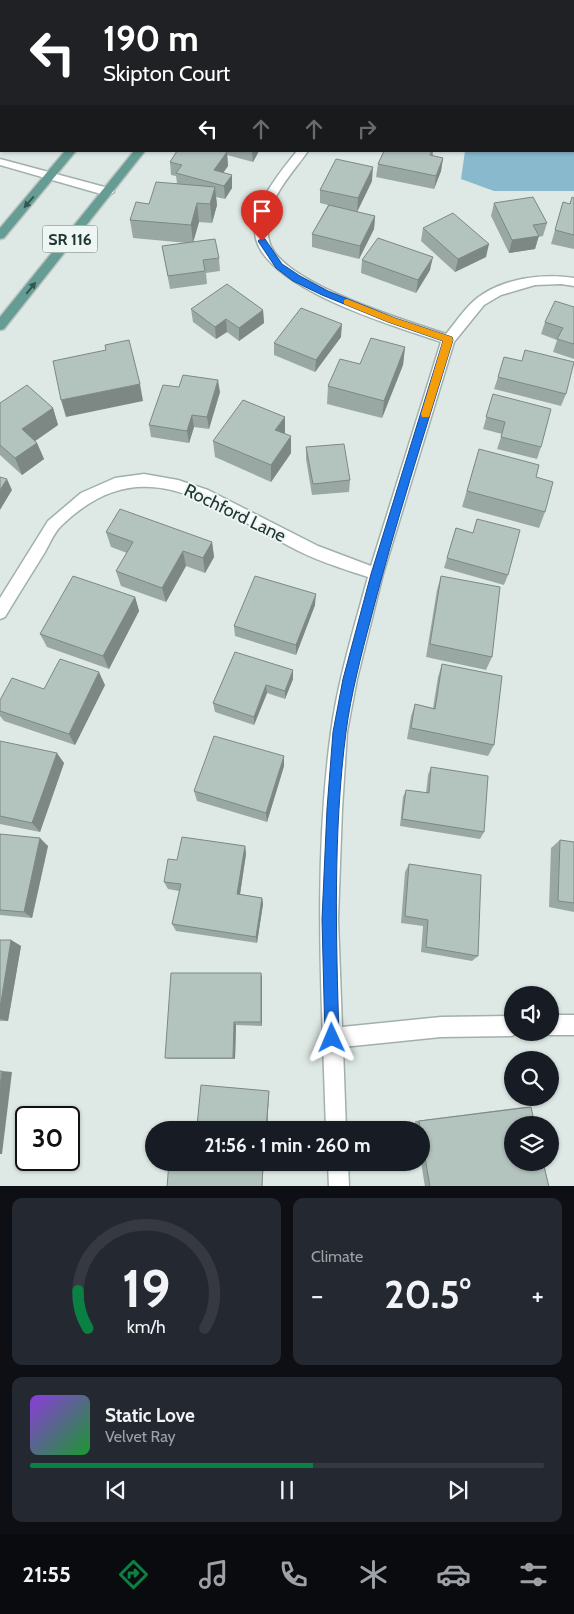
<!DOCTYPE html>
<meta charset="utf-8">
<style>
:root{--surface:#171b24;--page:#242831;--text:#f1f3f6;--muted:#9ea1a6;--line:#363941;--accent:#0b8043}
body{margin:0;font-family:Cabin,sans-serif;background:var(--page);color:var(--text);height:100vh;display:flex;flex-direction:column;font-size:19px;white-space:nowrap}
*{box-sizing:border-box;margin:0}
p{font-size:16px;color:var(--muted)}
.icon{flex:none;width:28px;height:28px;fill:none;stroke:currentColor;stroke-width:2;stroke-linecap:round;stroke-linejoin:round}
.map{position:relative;height:1186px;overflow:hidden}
.side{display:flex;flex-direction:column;gap:12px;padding:12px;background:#0d0f14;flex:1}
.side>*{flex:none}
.banner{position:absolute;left:0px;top:0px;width:575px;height:152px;box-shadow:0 1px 4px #0004;background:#202124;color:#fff;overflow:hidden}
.fabs{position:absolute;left:504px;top:986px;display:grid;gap:10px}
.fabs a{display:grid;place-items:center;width:55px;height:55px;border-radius:50%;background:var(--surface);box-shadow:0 1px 4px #0004;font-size:25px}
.speed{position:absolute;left:15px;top:1106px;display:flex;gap:10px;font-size:25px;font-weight:700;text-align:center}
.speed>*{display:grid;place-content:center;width:65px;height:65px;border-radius:50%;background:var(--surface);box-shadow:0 1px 4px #0004;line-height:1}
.speed .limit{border:2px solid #111;border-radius:8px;background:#fff;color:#111}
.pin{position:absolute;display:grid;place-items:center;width:42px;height:42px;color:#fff;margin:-51px -21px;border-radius:50% 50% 50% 0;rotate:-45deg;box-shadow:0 0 5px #0007}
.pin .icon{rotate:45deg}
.me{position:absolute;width:55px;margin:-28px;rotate:359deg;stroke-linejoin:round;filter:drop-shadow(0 0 4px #0008)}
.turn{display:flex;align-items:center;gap:18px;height:105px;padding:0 20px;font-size:22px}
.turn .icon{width:65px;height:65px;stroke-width:2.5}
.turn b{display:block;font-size:35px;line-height:42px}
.lanes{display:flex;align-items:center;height:48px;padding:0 20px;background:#0003;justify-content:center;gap:25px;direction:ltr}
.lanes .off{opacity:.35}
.big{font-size:38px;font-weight:700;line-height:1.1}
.side .card{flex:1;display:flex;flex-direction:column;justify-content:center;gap:8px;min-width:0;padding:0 18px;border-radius:10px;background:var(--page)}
.side .dial{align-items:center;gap:0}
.dial svg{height:130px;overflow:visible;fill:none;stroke:var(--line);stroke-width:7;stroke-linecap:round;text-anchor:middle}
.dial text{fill:var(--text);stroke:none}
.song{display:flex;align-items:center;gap:15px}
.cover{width:60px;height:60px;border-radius:8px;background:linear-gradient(135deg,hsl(270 70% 55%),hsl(130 70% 35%))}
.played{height:5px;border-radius:2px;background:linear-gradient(90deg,var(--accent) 55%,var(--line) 55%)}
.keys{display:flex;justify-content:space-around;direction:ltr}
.heat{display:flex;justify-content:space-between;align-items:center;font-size:28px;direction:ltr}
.side .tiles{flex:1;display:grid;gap:12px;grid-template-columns:1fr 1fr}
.card:last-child{grid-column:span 2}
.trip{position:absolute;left:145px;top:1121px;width:285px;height:50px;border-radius:25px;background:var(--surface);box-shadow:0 1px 4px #0004;font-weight:700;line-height:50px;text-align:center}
.tab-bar{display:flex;height:80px;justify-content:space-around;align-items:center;background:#090b0e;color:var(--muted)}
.tab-bar .icon{width:35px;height:35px}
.tab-bar .on{color:var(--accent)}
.tab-bar b{font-size:22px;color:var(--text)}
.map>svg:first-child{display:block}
.water{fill:#88b9cc}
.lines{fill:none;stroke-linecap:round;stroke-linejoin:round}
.minor-casing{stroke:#a1b0ac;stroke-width:3}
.primary-casing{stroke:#bcc3c2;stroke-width:3}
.minor{fill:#fff;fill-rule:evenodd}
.primary{fill:#659c94;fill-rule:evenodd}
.wall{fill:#9aa8a3}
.shaded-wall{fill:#7d8885}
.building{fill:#b3c3be;stroke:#7d8885}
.oneway{fill:#355551}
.route{fill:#1a73e8;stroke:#114b97}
.slow{fill:#f59e0b}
.labels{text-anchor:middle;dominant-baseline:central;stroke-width:4;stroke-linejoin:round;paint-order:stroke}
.shield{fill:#eef6f3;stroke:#5e706d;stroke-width:1}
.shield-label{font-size:16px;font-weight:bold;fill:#203734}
.street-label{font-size:18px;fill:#203734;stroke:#eef6f3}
</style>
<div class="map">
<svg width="574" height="1187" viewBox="0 0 574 1187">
<rect width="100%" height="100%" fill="#dee9e5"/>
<polygon class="water" points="574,150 574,191 494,191 461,179 465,151"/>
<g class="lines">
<g class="minor-casing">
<g id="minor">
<polygon points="469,0 483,0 484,1 470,1"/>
<path d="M 297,151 L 308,151 C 292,174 268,197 268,227 C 267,236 269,245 275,253 C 301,288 403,320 446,334 C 455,323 465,308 476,299 C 502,278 543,273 574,278 L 574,286 L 561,284 L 535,285 L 501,295 L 484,305 L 454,342 L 383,574 L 357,679 L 347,732 L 342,809 L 338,919 L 342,1027 L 441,1017 L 512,1016 L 512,1032 L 519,1032 L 512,1036 L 441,1037 L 343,1047 L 346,1130 L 326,1130 C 322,998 313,864 331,732 C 338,680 354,628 368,577 C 340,568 312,559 287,545 C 206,503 141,448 61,526 C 54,533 50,543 45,552 C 32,573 18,595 5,617 L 0,619 L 0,598 L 48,521 L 81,493 L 115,478 L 144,474 L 178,480 L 208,490 L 318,546 L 371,566 L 441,342 C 395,326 270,290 256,239 C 249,209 280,172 297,151 Z"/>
<polygon points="0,159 112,189 114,192 108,196 0,165"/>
<polygon points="550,1015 574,1015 574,1035 550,1035 545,1032 550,1032"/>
<polygon points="328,1162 348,1162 349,1187 329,1187"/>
</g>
</g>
<g class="primary-casing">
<g id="primary">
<polygon points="65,151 76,151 4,238 0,239 0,228"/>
<polygon points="134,151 145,151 4,329 0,330 0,317"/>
</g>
</g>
<use href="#minor" class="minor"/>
<use href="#primary" class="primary"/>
</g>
<g class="wall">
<polygon points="373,0 451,0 452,1 374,1"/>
<polygon points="560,0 574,0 574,8 574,1 559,1"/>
<polygon points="177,151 259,151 253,162 227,155 228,166 223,173 232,188 225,199 216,197 217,205 212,223 199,222 193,242 219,258 220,271 206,273 207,284 170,289 162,246 187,243 133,238 130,220 149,204 177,183 176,176 171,175 170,162"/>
<polygon points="384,151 433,151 433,156 443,158 441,171 434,189 376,177 378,164"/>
<polygon points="372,181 357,212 375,216 374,229 359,259 312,247 312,234 328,205 320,203 320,190"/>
<polygon points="574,198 574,249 551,244 563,202 570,204"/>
<polygon points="494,203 547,223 543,236 538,237 535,249 509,253 491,216"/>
<polygon points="423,228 486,257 455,272 421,241"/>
<polygon points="362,260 430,270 416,293 361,273"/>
<polygon points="574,307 574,359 553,352 557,340 541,334 545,322"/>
<polygon points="191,309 263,310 264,323 239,341 227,332 216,339 193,322"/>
<polygon points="341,337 315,372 274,355 274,343"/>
<polygon points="405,347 403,365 382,418 327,404 328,386 360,364"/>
<polygon points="522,361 566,394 561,406 494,389 498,377"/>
<polygon points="220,392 209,429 194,427 189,443 151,437 149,425"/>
<polygon points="493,394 541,447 537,459 497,449 502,434 483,429"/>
<polygon points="0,403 53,408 58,425 35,441 37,443 44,459 22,475 0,455"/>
<polygon points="285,433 291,453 271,482 215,457 213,441"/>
<polygon points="306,447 350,480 349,492 312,495 306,459"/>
<polygon points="479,449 536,477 545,512 539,528 462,507"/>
<polygon points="456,528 473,533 508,575 504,585 444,568"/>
<polygon points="106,532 212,542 214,557 205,573 186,566 166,602 121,586 116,571 127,553 111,547"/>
<polygon points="441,576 492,657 486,670 426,657 437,590"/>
<polygon points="135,597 139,611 109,669 47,647 40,634"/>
<polygon points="315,605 296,655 235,636 234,626"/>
<polygon points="235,652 293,679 285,699 267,693 254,725 215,712 213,703"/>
<polygon points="442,664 494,745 488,756 407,739 411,716 415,704 433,708 438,677"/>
<polygon points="105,685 75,745 4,721 0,716 0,700 44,689"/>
<polygon points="0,741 64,763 40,832 0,824"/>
<polygon points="284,766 267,822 197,801 194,791"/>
<polygon points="431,767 484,832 480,839 400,826 403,797 406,790 426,793 428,775"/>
<polygon points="0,834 48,846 32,918 0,915"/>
<polygon points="560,840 574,842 574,912 549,907 551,848"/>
<polygon points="245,846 246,854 240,894 262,898 263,904 257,943 176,931 172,924 179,891 168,889 164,882 177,860"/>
<polygon points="409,864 478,956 472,961 421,952 423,926 401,923 405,872"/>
<polygon points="0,940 11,940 21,946 8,1021 0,1021"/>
<polygon points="262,977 262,1026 236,1025 235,1059 170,1059 165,1058"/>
<polygon points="269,1091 267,1130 173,1130 174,1124 178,1124 197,1126"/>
<polygon points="523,1107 531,1107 549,1187 425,1187 421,1162 421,1130 416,1130 415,1121"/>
</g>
<g class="shaded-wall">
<polygon points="384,0 417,0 412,1 384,1"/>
<polygon points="252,151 259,151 253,162"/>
<polygon points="227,152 228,166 215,184 214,170"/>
<polygon points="443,158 441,171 434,189 436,176"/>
<polygon points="373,167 372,181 357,212 358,198"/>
<polygon points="232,175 232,188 225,199 224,186"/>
<polygon points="215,187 217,205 212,223 210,204"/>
<polygon points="197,203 199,222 193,243 191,225"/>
<polygon points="375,216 374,229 359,259 360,246"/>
<polygon points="539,236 535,249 509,253 512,240"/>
<polygon points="489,244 486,257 455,272 458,259"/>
<polygon points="433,257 430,270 416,293 418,280"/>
<polygon points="263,310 264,323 239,341 239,328"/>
<polygon points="226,319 227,332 216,339 215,327"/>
<polygon points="342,324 341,337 315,372 316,360"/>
<polygon points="405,347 403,365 382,418 384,401"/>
<polygon points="218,380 220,392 209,429 207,417"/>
<polygon points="140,384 143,401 66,417 61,400"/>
<polygon points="53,408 58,425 28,446 22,429"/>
<polygon points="192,415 194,427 189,443 187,431"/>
<polygon points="285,417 285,433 276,447 275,430"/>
<polygon points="291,436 291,453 271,482 271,465"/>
<polygon points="37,443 44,459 22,475 15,458"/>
<polygon points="7,479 12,490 0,510 0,490"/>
<polygon points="212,542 214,557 205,573 203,558"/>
<polygon points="183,551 186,566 166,602 162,588"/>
<polygon points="316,594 315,605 296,655 296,645"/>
<polygon points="135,597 139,611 109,669 103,656"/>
<polygon points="293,670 293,679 285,699 285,691"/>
<polygon points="99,672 105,685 75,745 69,734"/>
<polygon points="266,685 267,693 254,725 254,717"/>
<polygon points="57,753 64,763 40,832 32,823"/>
<polygon points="284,756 284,766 267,822 266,813"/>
<polygon points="40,838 48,846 32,918 24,912"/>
<polygon points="245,846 246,854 239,901 237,894"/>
<polygon points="262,898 263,904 257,943 256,937"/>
<polygon points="11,940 21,946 8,1021 0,1019 0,1008"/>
<polygon points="261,973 262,977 262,1026 261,1022"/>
<polygon points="234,1022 236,1025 235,1059 233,1058"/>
<polygon points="2,1071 12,1072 2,1154 0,1154 0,1088"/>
<polygon points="269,1091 267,1130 266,1130"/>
<polygon points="263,1162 264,1162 262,1187"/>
</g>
<g class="building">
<polygon points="411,0 451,0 452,1 407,1"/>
<polygon points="177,151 223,151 227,152 214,170 232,175 224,186 176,173 182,165 170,162"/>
<polygon points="384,151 432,151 430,155 443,158 436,176 378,164"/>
<polygon points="336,159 373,167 358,198 320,190"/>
<polygon points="156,182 215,187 210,204 197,203 191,225 130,220 136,202 149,204"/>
<polygon points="533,197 547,223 533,225 539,236 512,240 494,203"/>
<polygon points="572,197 574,198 574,235 555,230 563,202 570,204"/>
<polygon points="329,205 375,216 360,246 312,234"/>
<polygon points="453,213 489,244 458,259 423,228"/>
<polygon points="378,238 433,257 418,280 362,260"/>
<polygon points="215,239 219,258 203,260 205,271 168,276 162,246"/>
<polygon points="227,284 263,310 239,328 226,319 215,327 191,309"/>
<polygon points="555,301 574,307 574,344 557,339 563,328 545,322"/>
<polygon points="301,308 342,324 316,360 274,343"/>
<polygon points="371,338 405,347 384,401 328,386 340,359 360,364"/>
<polygon points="129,340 140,384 61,400 53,361 106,350 105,345"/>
<polygon points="525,350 574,362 566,394 498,377 504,357 522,361"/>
<polygon points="183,375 218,380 207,417 192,415 187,431 149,425 163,385 179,387"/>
<polygon points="27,385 53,408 22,429 37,443 15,458 0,445 0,403"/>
<polygon points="493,394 551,409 541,447 501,437 505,422 486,417"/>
<polygon points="243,400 285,417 275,430 291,436 271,465 213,441"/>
<polygon points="344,444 350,480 313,484 306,447"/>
<polygon points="479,449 539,465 536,477 553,482 545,512 467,491"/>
<polygon points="0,477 7,479 0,490"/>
<polygon points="120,509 212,542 203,558 183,551 162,588 116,571 133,542 106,532"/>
<polygon points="477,519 520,530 508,575 447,558 456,528 473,533"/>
<polygon points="73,576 135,597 103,656 40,634"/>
<polygon points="255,576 316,594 296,645 234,626"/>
<polygon points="441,576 500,587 492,657 430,644"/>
<polygon points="235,652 293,670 285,691 266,685 254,717 213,703"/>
<polygon points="60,659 99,672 69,734 0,711 0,700 12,678 44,689"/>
<polygon points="442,664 502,676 494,745 411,728 415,704 435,709"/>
<polygon points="214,736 284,756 266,813 194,791"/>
<polygon points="0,741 57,753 32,823 0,816"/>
<polygon points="431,767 488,776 484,832 402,819 406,790 429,793"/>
<polygon points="0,834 40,838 24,912 0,910"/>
<polygon points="182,837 245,846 237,894 262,898 256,937 172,924 181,884 164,882 168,859 177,860"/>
<polygon points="560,840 574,842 574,903 558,901"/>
<polygon points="409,864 481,875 478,956 426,947 428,920 405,916"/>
<polygon points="0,940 11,940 0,1008"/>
<polygon points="171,973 261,973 261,1022 234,1022 233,1058 165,1058"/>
<polygon points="0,1071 2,1071 0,1088"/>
<polygon points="201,1085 269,1091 266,1130 173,1130 174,1124 197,1126"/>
<polygon points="531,1107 535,1125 512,1125 512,1162 543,1162 549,1187 430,1187 419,1121"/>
<polygon points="169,1162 263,1162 262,1187 167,1187"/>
</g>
<defs><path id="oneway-solid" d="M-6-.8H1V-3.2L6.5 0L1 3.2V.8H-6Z" transform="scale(1.25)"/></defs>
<g class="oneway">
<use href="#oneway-solid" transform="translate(29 202) rotate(131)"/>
<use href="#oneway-solid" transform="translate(31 288) rotate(-51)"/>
</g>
<path class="route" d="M 262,238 L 265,239 L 282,264 L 300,276 L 328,291 L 395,318 L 452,337 L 453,340 C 425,432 395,524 371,618 C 361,656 351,694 346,732 C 333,833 336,936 339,1038 L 337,1043 L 332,1045 L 327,1043 L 325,1038 L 322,919 L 327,809 L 333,732 L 343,679 L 371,574 L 443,341 L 388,322 L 322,295 L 293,281 L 276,268 L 258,241 Z"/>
<polygon class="slow" points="347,299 395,318 452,337 453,340 429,417 422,417 421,414 443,341 388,322 344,304 344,300"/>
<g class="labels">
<rect class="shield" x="42.5" y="225.5" width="55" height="27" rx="4"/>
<g class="shield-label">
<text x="70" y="239">SR 116</text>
</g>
<g class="street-label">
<text transform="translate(235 513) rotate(26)">Rochford Lane</text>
</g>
</g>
</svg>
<div class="fabs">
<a><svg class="icon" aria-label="sound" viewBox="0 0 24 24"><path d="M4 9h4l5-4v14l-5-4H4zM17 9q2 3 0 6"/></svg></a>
<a><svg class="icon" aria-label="search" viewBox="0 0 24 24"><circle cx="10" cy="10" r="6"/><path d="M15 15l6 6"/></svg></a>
<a><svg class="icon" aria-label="layers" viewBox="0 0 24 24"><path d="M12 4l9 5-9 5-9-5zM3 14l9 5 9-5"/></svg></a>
</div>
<div class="speed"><div class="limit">30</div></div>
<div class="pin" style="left:262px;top:241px;background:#d93025"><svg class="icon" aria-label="arrive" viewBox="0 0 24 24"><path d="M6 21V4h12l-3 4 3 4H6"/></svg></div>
<svg class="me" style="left:332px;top:1038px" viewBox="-20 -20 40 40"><path d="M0-17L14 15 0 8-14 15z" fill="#1a73e8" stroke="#fff" stroke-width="4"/></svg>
<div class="trip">21:56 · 1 min · 260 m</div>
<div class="banner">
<div class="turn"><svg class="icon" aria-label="left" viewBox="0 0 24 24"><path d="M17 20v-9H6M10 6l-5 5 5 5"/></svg><div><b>190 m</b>Skipton Court</div></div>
<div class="lanes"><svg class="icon" aria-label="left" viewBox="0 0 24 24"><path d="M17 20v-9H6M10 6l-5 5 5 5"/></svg><svg class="icon off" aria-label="ahead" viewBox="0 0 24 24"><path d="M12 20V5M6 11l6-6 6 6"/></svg><svg class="icon off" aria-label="ahead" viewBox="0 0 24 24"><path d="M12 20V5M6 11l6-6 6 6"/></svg><svg class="icon off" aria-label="right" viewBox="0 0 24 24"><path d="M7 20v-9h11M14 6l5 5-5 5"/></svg></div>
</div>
</div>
<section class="side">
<div class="tiles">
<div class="card dial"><svg viewBox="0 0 100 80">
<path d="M14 69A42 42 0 1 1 86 69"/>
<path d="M14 69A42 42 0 0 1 8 46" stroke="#0b8043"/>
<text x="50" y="56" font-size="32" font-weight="700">19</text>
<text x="50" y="72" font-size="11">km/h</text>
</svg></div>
<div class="card"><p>Climate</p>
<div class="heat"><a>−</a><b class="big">20.5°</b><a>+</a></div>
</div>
<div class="card">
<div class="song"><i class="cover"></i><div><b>Static Love</b><p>Velvet Ray</p></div></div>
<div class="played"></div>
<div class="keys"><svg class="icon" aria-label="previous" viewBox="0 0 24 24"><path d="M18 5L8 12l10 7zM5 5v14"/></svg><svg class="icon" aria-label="pause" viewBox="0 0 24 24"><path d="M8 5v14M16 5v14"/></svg><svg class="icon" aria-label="next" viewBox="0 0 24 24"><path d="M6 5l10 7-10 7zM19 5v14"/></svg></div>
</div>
</div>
</section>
<nav class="tab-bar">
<b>21:55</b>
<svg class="icon on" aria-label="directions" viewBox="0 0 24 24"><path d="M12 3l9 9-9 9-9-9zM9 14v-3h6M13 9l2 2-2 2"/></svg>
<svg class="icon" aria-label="music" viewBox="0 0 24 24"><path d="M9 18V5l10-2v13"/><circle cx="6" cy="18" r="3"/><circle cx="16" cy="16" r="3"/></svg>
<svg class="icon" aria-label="phone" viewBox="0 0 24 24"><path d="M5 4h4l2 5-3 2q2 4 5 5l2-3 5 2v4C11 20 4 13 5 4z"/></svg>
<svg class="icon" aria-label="climate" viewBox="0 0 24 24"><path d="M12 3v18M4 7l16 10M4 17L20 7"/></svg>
<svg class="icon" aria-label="car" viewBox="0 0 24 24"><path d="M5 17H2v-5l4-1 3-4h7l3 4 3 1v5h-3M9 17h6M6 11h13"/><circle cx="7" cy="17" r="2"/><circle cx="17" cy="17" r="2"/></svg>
<svg class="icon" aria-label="filters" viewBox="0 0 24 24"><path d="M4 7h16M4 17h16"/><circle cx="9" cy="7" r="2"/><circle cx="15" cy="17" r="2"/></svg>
</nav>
